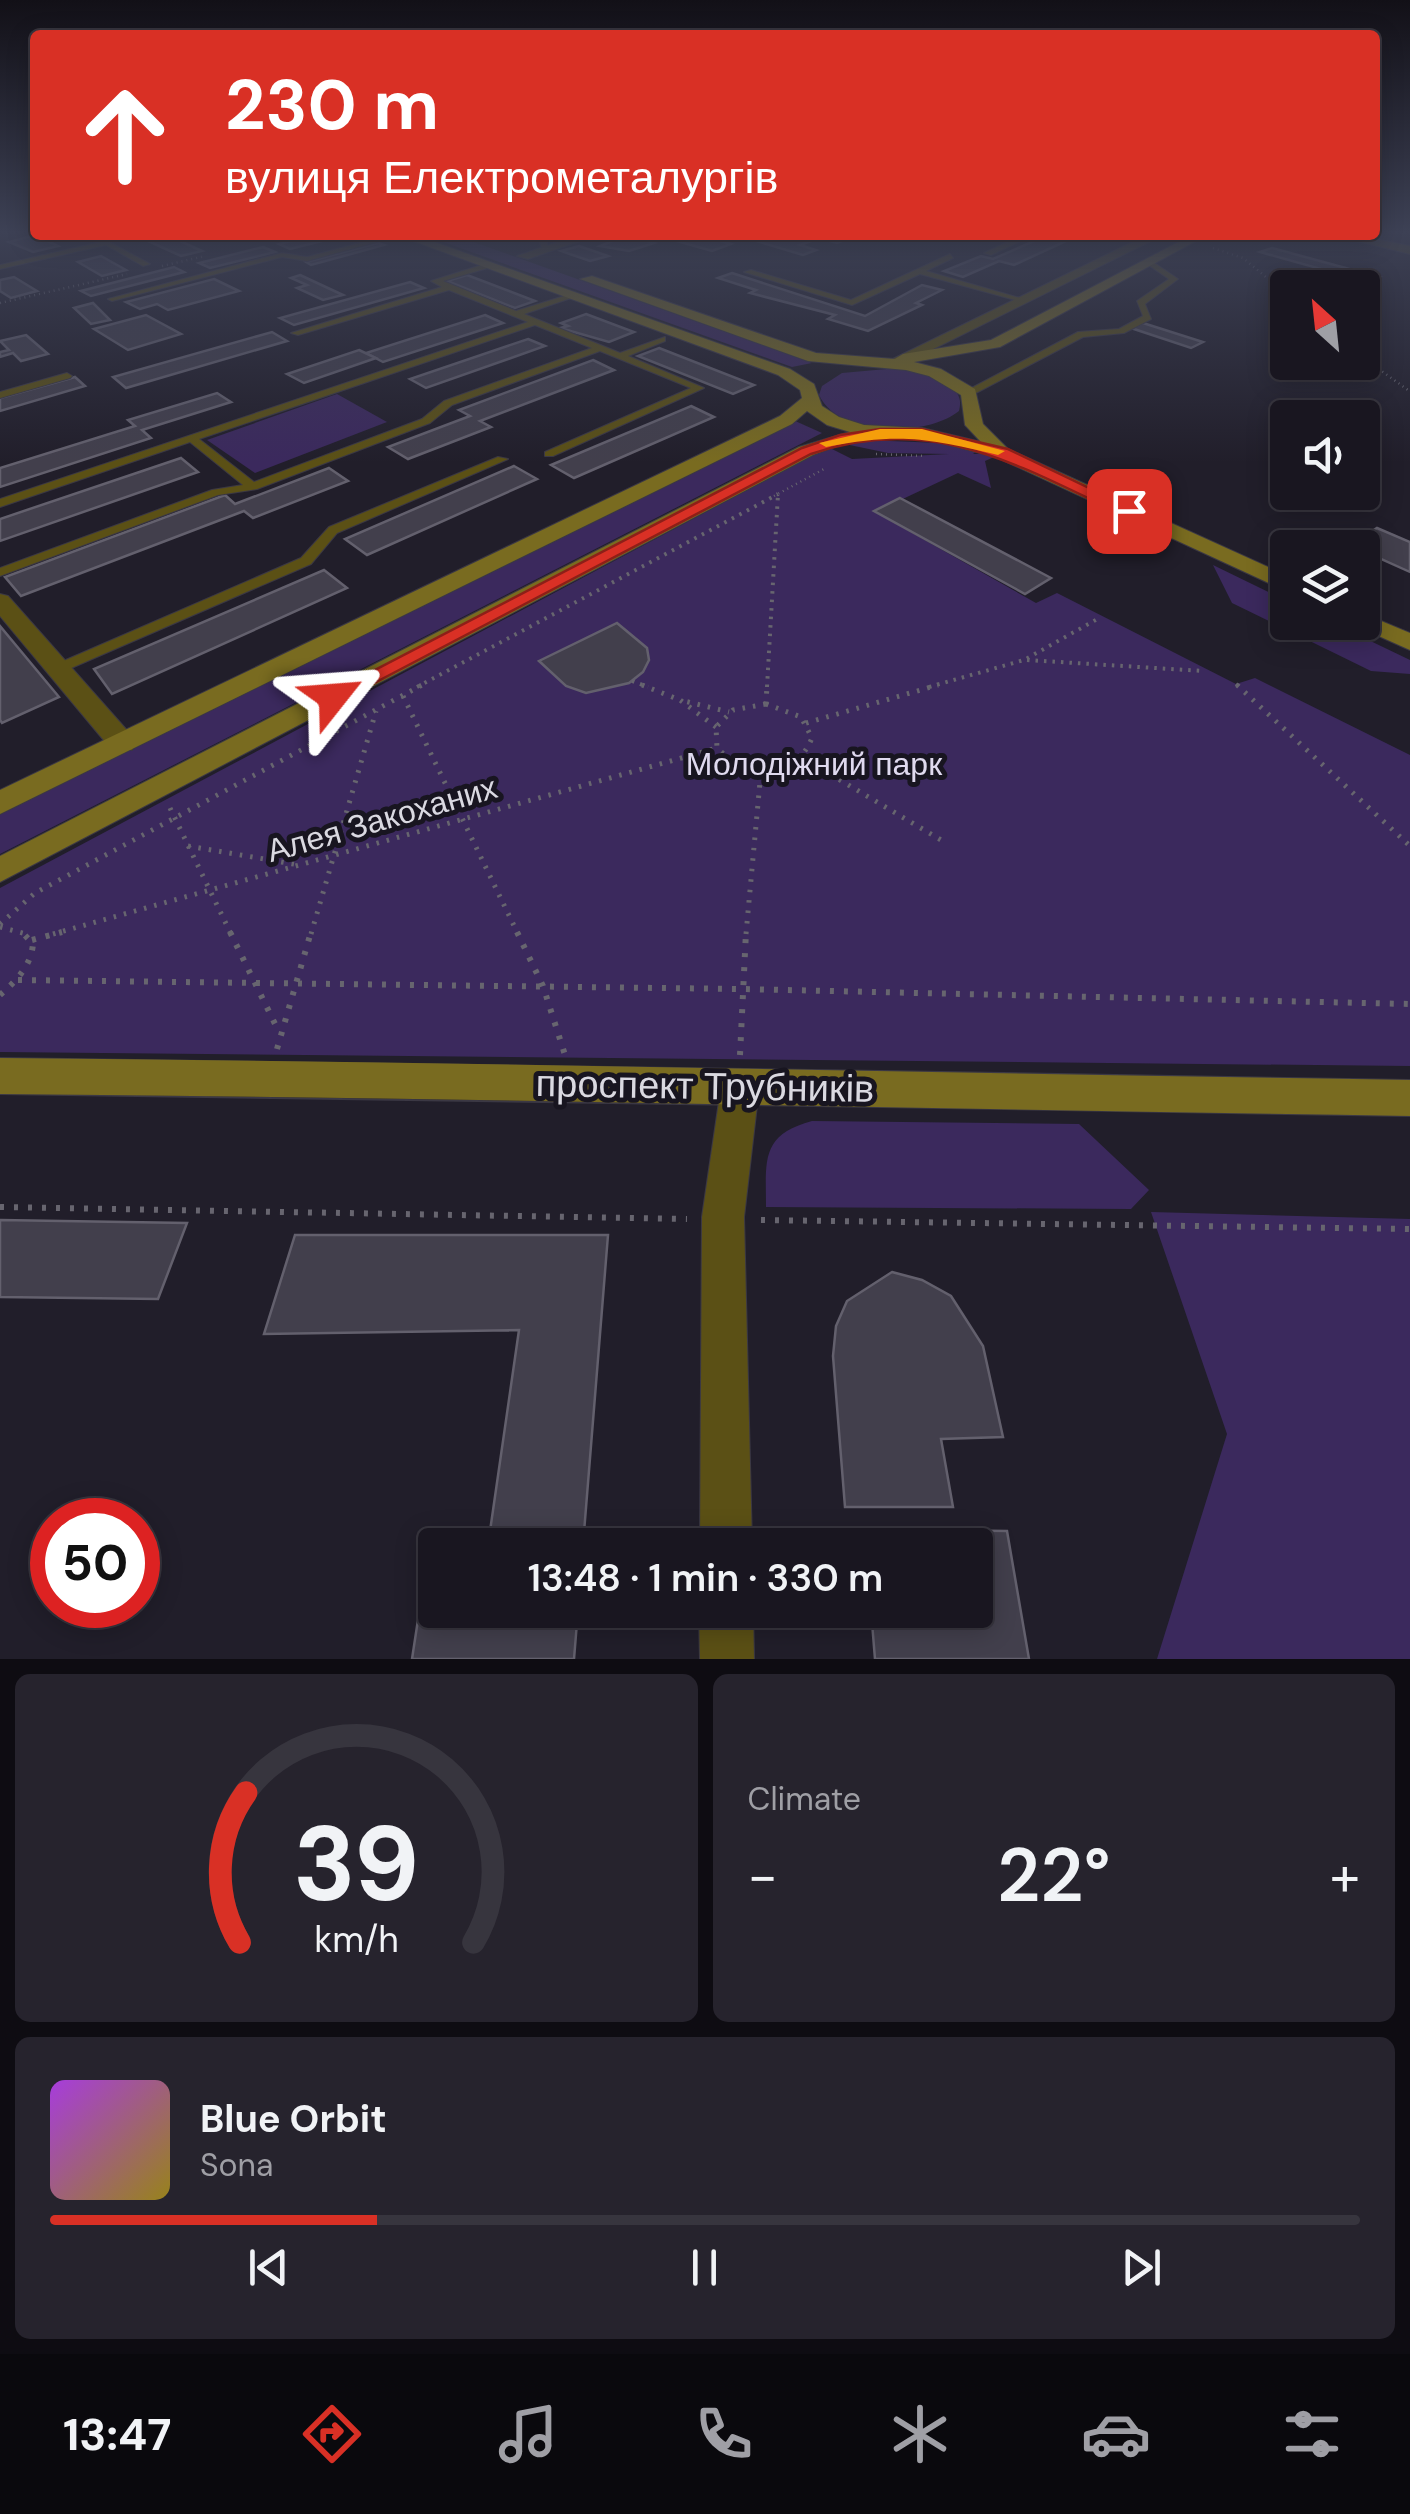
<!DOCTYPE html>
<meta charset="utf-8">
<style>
:root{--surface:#191620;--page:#26232d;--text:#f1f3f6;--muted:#9f9fa5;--line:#37353e;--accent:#d93025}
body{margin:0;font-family:"DM Sans",sans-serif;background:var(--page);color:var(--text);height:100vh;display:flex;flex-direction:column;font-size:38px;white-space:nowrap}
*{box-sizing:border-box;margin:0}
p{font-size:32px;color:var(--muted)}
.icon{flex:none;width:55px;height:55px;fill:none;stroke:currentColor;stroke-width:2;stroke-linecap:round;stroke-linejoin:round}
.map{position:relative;height:1659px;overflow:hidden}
.details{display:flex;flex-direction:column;gap:15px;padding:15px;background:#0e0c12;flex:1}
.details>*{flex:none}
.hud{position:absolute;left:30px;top:30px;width:1350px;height:210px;border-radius:10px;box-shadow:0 5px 25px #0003,0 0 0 2px var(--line);background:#d93025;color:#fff;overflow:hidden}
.needle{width:65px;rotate:333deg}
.tools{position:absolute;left:1270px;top:270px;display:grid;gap:20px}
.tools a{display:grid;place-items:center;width:110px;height:110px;border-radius:10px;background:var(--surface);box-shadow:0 5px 25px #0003,0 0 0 2px var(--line);font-size:50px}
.speed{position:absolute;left:30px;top:1498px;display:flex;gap:20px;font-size:50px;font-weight:700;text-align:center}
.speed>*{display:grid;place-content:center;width:130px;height:130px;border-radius:50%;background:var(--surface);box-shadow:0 5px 25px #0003,0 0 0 2px var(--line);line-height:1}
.speed .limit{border:15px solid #d22;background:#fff;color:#111}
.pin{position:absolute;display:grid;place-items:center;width:85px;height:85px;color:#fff;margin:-42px;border-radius:20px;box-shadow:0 5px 15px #0006}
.me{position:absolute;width:110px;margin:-55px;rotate:62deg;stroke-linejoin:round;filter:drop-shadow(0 0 8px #0008)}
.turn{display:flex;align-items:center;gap:35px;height:210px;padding:0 30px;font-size:45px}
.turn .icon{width:130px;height:130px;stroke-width:2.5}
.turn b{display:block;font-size:70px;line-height:85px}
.big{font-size:75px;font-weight:600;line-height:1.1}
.details .card{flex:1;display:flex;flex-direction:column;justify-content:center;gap:15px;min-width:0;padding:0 35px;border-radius:15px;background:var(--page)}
.details .dial{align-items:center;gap:0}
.dial svg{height:260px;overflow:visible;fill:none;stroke:var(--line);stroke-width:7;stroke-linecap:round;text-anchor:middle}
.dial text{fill:var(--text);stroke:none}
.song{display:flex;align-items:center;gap:30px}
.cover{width:120px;height:120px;border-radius:15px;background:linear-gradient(135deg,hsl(280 70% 55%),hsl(50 70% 35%))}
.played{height:10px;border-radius:5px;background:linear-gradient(90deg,var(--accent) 25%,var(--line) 25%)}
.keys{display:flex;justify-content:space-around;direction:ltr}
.heat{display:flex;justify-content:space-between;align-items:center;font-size:55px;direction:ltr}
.details .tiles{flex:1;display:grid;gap:15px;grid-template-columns:1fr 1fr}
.card:last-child{grid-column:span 2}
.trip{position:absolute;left:418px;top:1528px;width:575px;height:100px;border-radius:10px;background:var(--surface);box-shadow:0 5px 25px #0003,0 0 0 2px var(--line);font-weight:600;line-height:100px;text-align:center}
.tabs{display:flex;height:160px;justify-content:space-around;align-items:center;background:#0a090d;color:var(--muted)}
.tabs .icon{width:70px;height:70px}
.tabs .on{color:var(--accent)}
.tabs b{font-size:45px;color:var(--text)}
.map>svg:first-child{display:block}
.green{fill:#3b295d}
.building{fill:#423f4c;stroke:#63606d;stroke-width:2.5}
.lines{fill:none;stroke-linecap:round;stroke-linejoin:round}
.lane-casing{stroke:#3b3844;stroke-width:2}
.street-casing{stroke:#3b3844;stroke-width:2}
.secondary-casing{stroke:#3b3844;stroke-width:2}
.path-far3{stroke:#67656f;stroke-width:2.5;stroke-dasharray:1 4;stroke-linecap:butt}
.path-far2{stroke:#67656f;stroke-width:4;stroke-dasharray:2.5 6;stroke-linecap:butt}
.path-far1{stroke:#67656f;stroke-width:5;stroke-dasharray:2.5 8;stroke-linecap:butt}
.path{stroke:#67656f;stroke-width:6;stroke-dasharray:4 10;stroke-linecap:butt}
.lane{fill:#5b5015;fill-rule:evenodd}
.street{fill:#5b5015;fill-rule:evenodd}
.secondary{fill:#796b20;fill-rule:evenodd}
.route{fill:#d93025;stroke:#8d1f18;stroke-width:2.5}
.slow{fill:#f59e0b}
.labels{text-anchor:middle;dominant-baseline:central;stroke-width:10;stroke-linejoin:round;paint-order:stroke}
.park-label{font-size:32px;fill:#e0daef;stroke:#181520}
.street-label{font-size:32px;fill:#dad9e1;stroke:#181520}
.near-street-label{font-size:38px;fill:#dad9e1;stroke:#181520}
</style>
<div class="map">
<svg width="1410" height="1659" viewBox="0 0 1410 1659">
<rect width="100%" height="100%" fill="#211e2a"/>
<g class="green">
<polygon points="424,235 454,235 812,363 792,367"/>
<path d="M 898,368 C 919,372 969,381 959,411 C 927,437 839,438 819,395 L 822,386 L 842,373 Z"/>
<polygon points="337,394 387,422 255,473 207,440"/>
<polygon points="793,420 822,433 0,854 0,813"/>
<polygon points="865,440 940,443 977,451 973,454 1003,453 985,461 991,488 958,473 875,512 1036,603 1057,593 1236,684 1255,678 1410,755 1410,1066 0,1052 0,888 828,447 852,459 949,454 888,453 840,443"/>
<polygon points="1213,565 1287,601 1288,622 1333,623 1410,660 1410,674 1371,671 1232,603"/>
<path d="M 812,1121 L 1079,1124 L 1149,1190 L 1131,1209 L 766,1207 C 766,1161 760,1135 812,1121 Z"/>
<polygon points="1151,1212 1410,1219 1410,1659 1157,1659 1227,1434"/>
</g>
<g class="building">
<polygon points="35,235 58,246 33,252 9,242"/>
<polygon points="135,235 167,235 202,251 181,256"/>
<polygon points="316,235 346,235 290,249 279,244"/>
<polygon points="627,235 654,243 629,251 600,246"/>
<polygon points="681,235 699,235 731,244 712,251 670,239"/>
<polygon points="797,235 843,235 852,237 837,243 819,238 800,245 816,250 803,255 753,240 766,236 782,240"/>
<polygon points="1048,235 1079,235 1014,265 999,261 963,277 944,271 981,256 993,259"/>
<polygon points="378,243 384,245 311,265 306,262"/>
<polygon points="579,246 608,256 590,261 561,251"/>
<polygon points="263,247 275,252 210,268 199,263"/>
<polygon points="1272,248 1379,277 1367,282 1260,252"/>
<polygon points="101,256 126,270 102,276 78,262"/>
<polygon points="174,267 184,272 91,296 81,291"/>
<polygon points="732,273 865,316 922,285 942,290 916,303 922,305 868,331 828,319 835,315 750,293 756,290 718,278"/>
<polygon points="300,275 343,295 323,300 297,288 307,285 291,278"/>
<polygon points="467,275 535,301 515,308 447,281"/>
<polygon points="14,277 37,291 11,298 0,291 0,280"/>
<polygon points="214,279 239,291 168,310 157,304 140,309 126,302"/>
<polygon points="410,282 424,288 294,325 280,318"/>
<polygon points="93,303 110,320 91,324 74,308"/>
<polygon points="586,314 634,332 609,342 560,328 568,326 561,323"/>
<polygon points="146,315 181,334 128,350 94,329"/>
<polygon points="485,315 503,323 383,362 366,353"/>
<polygon points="1143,323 1203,342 1191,348 1131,328"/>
<polygon points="272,332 287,341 126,388 113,377"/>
<polygon points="26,335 48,354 21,361 13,353 0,357 0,352 9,350 0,341"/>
<polygon points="528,339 545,346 426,388 410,379"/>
<polygon points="659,348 754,385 733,394 638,356"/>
<polygon points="359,350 376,358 304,383 287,374"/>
<polygon points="593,360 614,370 480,421 491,427 408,459 388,447 470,416 459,410"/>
<polygon points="75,377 85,386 0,411 0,398"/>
<polygon points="217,393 231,402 142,430 151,438 0,487 0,468 135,426 128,420"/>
<polygon points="691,406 714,417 574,478 551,465"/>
<polygon points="181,458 198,472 0,541 0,519"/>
<polygon points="514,466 537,479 367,555 345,539"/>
<polygon points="329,468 348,481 253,518 244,511 21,596 5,577 225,495 235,504"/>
<polygon points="900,498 1051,578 1025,594 874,511"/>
<polygon points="1377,528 1410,542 1410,572 1350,545"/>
<polygon points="324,570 347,588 112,694 94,669"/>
<polygon points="617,623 647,648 649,660 643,672 629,683 586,693 566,686 539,661"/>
<polygon points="0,626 59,697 2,723 0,720"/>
<polygon points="0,1220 187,1223 158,1299 0,1297"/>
<polygon points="295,1235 608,1235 583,1545 488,1545 519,1330 264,1334"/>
<polygon points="892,1272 922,1280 951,1296 983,1346 1003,1437 941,1439 953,1507 845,1507 833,1356 836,1326 847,1301"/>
<polygon points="864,1529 1007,1531 1029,1659 875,1659 871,1610 975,1610 975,1545 865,1545"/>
<polygon points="425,1574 435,1574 435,1610 578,1610 574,1659 412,1659"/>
</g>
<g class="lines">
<g class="lane-casing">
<g id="lane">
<polygon points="390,235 402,235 307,261 282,257 112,301 108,299 282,253 307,257"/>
<polygon points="537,235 545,235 549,251 543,251"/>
<polygon points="1023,235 1033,235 991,255 984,253"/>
<polygon points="98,236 150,264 143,266 106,245 0,269 0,265 101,242 94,238"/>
<polygon points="950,254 953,258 926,271 1027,300 1023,302 920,274 852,305 744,272 751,270 851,300"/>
<polygon points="1150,260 1178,279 1145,304 1151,319 1124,333 1083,337 972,395 966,395 966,391 1078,332 1119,329 1143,316 1137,301 1169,279 1147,264"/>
<path d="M 488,263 L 491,267 L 443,281 L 516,311 L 574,293 L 574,297 L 524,314 L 620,353 L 665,337 L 665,341 L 628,356 L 704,388 L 553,456 L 545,456 L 545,452 L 691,388 L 600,351 L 452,405 L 430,423 L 257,489 L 218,495 L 0,576 L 0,568 L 212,490 L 243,485 L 190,442 L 0,507 L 0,499 L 528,322 L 449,290 L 298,335 L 291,333 L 442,287 L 431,281 ZM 535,325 L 592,348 L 444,401 L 422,419 L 254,482 L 199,439 Z"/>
<polygon points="67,373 72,376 70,378 0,398 0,392"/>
<polygon points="498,457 508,459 337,533 311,564 62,672 57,674 50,669 52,666 301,558 329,527"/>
</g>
</g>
<g class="street-casing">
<g id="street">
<polygon points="578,235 597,235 528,259 517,256"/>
<polygon points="1147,235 1163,235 907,362 893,359"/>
<polygon points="1333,235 1356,235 1410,246 1410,254"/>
<polygon points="0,594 8,596 132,736 136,743 132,750 112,750 0,616"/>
<polygon points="740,1070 753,1075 759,1088 744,1217 752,1545 700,1545 702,1217 721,1088 727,1075"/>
<polygon points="699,1610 753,1610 754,1659 700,1659"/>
</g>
</g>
<g class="secondary-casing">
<g id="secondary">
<polygon points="397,235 415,235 790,369 814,384 822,406 839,417 864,425 922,428 981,442 965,425 961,395 929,376 906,370 808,361 580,279 592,276 816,353 895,359 903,354 991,340 1192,235 1207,235 1000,347 914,362 941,369 975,389 983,424 1008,449 1288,576 1288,592 996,457 922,438 887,437 842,444 813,455 0,882 0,856 799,447 850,432 827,425 807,411 792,424 0,814 0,790 780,416 802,398 800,390 778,375"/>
<polygon points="1362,613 1410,633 1410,650 1354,625 1352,622 1362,622"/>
<path d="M 0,1058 C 470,1062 940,1073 1410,1080 L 1410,1116 C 940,1109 470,1098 0,1094 Z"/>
</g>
</g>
<g class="path-far3">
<polyline points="1213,248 1243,258 1272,282 1270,303 1288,316"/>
<polyline points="162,266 205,256"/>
<polyline points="0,303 127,274"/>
<polyline points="1362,357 1408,390"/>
<polyline points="1303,418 1321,406 1355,418"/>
<polyline points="876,454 925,456"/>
<polyline points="774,496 824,469"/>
<polyline points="778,496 778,491"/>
</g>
<g class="path-far2">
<polyline points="1027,660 1203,671"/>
<polyline points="632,681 648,687"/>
<polyline points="1236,684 1240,687"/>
<polyline points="417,687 778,494"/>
<polyline points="767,687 778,494"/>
<polyline points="929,687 1024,660 1101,617"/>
</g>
<g class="path-far1">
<polyline points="642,685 680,700"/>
<polyline points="1237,685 1410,846"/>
<polyline points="403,696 518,934"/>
<path d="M 766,704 L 801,717 L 812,738 C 794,782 747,777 717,748 L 716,727 L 733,710 Z"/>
<polyline points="766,704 767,685"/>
<polyline points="806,723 938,685"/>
<polyline points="716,727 680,700 729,712"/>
<polyline points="803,758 941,840"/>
<polyline points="170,808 231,934"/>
<polyline points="188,846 299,865"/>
<polyline points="0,924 35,893 422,685"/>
<polyline points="0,927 26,934"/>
<polyline points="53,934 717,748"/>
<polyline points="311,934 376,711"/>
<polyline points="746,934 761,771"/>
</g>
<g class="path">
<polyline points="230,932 279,1032"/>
<polyline points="517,932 543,986 565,1055"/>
<polyline points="32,940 62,932"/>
<polyline points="18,980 741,989 1410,1004"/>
<path d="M 0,995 C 16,981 31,966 33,944 L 22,932"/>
<polyline points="277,1049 311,932"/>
<polyline points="740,1055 746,932"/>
<polyline points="0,1207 687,1219"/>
<polyline points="761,1220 1410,1229"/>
</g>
<use href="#lane" class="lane"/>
<use href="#street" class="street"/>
<use href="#secondary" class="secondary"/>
</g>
<linearGradient id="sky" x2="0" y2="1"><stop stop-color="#121017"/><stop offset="0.5" stop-color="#3d4155"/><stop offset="1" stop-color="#3d4155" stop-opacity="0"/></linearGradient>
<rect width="1410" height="463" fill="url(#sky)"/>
<path class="route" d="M 880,429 L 922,429 L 1008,449 L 1137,511 L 1123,515 C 1017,465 931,412 811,454 L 340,701 L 326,701 L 323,697 L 802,448 L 840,435 Z"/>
<path class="slow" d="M 880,429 L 922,429 L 1005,451 L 998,455 C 925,438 901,433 826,447 L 819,443 Z"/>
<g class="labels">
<g class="park-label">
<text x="814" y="764">Молодіжний парк</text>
</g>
<g class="street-label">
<text transform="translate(382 819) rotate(-16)">Алея Закоханих</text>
</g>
<g class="near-street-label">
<text transform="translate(705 1086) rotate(1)">проспект Трубників</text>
</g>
</g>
</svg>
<div class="tools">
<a><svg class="needle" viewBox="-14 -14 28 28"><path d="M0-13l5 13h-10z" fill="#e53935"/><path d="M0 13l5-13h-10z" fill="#9f9fa5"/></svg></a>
<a><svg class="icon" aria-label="sound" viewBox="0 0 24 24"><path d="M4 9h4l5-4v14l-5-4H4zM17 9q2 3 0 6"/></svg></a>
<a><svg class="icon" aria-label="layers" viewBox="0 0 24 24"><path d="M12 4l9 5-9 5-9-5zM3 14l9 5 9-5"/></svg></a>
</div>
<div class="speed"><div class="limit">50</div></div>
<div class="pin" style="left:1129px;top:511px;background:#d93025"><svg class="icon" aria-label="arrive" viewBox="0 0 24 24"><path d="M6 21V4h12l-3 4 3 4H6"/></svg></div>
<svg class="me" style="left:333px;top:697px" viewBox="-20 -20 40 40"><path d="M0-17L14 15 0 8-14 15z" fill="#d93025" stroke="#fff" stroke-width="4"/></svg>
<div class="trip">13:48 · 1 min · 330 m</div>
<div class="hud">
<div class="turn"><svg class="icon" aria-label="ahead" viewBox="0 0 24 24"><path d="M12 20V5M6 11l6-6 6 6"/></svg><div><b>230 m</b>вулиця Електрометалургів</div></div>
</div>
</div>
<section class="details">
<div class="tiles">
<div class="card dial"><svg viewBox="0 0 100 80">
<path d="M14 69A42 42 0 1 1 86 69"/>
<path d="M14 69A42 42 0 0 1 16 23" stroke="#d93025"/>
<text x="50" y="56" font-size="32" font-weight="700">39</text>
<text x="50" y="72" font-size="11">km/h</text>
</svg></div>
<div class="card"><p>Climate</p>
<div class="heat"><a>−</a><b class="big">22°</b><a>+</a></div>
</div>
<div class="card">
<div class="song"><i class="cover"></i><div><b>Blue Orbit</b><p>Sona</p></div></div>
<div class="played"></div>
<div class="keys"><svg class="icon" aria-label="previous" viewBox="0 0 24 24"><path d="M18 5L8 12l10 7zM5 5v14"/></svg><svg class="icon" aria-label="pause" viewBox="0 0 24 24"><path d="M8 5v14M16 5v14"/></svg><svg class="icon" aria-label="next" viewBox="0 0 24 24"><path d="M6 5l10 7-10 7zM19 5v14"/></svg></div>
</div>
</div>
</section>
<nav class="tabs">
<b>13:47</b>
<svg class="icon on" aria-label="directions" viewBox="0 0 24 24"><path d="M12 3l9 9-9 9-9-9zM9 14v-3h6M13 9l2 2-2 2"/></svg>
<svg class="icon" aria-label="music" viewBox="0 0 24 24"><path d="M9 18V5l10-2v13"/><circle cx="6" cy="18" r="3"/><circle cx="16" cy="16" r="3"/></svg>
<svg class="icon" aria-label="phone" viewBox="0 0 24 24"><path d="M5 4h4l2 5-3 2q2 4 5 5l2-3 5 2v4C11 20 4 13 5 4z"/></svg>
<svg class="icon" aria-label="climate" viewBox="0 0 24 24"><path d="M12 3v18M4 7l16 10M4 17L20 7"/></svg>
<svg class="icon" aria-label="car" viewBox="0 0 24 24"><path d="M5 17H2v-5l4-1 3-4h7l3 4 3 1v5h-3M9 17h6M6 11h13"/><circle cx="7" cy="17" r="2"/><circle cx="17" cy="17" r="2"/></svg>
<svg class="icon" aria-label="filters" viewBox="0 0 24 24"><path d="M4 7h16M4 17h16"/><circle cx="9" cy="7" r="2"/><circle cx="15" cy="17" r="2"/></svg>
</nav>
